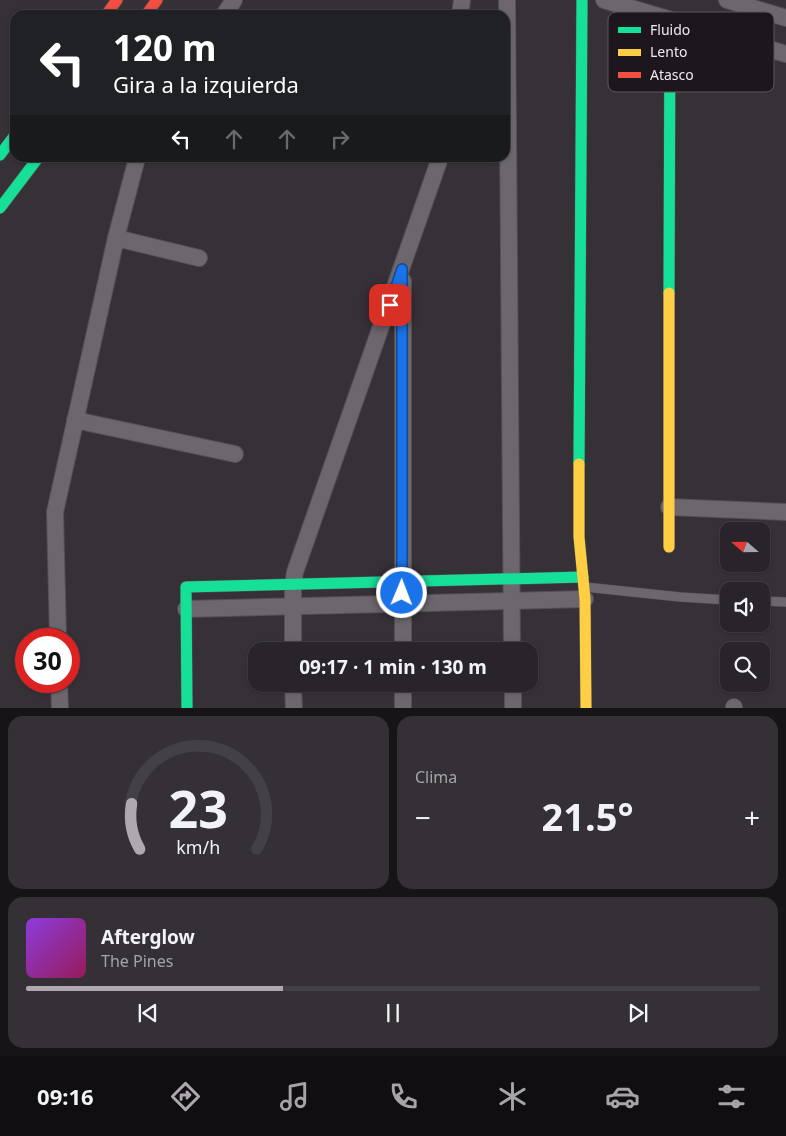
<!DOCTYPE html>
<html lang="es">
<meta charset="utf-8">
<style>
:root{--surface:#282429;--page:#343035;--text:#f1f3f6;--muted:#a5a4a8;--line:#444146;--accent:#b0a8b1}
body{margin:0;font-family:"Noto Sans",sans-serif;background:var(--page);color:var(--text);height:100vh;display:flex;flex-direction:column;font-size:19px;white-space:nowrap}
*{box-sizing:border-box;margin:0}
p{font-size:16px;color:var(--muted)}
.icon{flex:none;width:28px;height:28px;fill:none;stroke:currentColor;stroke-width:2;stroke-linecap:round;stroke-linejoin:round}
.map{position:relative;height:708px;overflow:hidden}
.side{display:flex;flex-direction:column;gap:8px;padding:8px;background:#161417;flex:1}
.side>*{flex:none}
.banner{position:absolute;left:10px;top:10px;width:500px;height:152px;border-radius:15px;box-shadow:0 1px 4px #0004,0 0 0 1px var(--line);background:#202124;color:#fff;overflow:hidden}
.needle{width:32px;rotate:290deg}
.tools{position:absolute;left:720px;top:522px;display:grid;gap:10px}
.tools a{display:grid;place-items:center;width:50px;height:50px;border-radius:10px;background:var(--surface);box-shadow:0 1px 4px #0004,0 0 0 1px var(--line);font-size:25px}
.speed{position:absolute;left:15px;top:628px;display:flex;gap:10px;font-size:25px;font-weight:700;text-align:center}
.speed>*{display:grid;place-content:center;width:65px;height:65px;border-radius:50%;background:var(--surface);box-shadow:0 1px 4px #0004,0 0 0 1px var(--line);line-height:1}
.speed .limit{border:8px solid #d22;background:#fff;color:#111}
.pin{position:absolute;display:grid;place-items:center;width:42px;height:42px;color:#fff;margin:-21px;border-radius:10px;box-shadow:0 2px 8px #0006}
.me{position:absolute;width:55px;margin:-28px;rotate:1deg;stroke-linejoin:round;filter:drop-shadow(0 0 4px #0008)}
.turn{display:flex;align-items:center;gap:18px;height:105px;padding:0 20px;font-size:22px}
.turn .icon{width:65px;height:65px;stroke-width:2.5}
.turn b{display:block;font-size:35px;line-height:42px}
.lanes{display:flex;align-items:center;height:48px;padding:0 20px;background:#0003;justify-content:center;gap:25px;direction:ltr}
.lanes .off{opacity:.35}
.big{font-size:38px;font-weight:700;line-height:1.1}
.side .card{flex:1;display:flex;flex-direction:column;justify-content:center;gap:8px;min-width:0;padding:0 18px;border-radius:15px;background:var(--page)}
.side .dial{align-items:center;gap:0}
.dial svg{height:130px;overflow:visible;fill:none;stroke:var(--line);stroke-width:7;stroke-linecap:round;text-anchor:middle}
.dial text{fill:var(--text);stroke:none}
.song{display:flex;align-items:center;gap:15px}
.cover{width:60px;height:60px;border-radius:8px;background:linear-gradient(135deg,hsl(270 70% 55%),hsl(330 70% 35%))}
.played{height:5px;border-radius:2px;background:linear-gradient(90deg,var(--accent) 35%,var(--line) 35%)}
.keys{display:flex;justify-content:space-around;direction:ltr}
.heat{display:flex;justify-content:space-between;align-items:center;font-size:28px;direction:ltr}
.side .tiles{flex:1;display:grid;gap:8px;grid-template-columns:1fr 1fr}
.card:last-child{grid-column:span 2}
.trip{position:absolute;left:248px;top:642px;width:290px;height:50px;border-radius:15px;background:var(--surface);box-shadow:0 1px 4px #0004,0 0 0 1px var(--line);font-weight:700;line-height:50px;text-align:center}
.menu{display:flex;height:80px;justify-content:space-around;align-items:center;background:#100e10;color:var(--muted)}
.menu .icon{width:35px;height:35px}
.menu .active{color:var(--accent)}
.menu b{font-size:22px;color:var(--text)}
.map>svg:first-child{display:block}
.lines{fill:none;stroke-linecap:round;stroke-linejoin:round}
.lane-casing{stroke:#544f55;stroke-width:10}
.street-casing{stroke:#544f55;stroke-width:18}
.fast-casing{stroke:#544f55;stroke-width:12}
.slow-casing{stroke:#544f55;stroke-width:12}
.jam-casing{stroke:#544f55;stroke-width:12}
.lane{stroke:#6c676d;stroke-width:9}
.street{stroke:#6c676d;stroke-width:16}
.fast{stroke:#16e098;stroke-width:11}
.slow{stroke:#ffcf43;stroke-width:11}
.jam{stroke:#f24e42;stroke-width:11}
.route-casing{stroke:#114b97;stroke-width:12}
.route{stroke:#1a73e8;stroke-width:9}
.key{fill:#1d171d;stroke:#5d565d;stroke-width:1}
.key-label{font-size:14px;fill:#f1e9f2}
</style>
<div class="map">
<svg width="786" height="709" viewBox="0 0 786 709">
<rect width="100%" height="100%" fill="#363037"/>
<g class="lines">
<g class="lane-casing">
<g id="lane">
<polyline points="585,587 680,597 729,600"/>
<polyline points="761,601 786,602"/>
</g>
</g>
<g class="street-casing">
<g id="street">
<polyline points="507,0 512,651"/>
<polyline points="604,0 786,54"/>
<polyline points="727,0 786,18"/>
<polyline points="224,15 234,0"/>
<polyline points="460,15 462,0"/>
<polyline points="116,238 199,258"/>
<polyline points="403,281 403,651"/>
<polyline points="75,420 235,454"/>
<polyline points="669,507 786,512"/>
<polyline points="186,609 585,599"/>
<polyline points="58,639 55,512 116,238 137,158"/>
<polyline points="293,651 293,585 295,572 440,158"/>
<polyline points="59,681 60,709"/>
<polyline points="293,684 294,709"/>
<polyline points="403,684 403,709"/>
<polyline points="513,684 513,709"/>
<polyline points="734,707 734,709"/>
</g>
</g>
<g class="fast-casing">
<g id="fast">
<polyline points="0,155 15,135"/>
<polyline points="0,208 38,158"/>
<polyline points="669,293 670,20"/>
<polyline points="579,464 582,0"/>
<polyline points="187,709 186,587 583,577"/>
</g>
</g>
<g class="slow-casing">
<g id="slow">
<polyline points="579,464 579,537 585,599 586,709"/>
<polyline points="669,547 669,293"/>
</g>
</g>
<g class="jam-casing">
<g id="jam">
<polyline points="106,15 117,0"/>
<polyline points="146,15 157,0"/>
</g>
</g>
<use href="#lane" class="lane"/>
<use href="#street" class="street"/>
<use href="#fast" class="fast"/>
<use href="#slow" class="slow"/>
<use href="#jam" class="jam"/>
</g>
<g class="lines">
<g class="route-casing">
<polyline id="route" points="390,305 402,269 402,593"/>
</g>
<use href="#route" class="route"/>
</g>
<rect x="608" y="12" width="166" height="80" rx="8" class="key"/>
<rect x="618" y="27" width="23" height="6" fill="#16e098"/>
<rect x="618" y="49" width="23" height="7" fill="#ffcf43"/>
<rect x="618" y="72" width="23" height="6" fill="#f24e42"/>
<g class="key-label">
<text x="650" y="35">Fluido</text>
<text x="650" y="57">Lento</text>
<text x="650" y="80">Atasco</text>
</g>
</svg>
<div class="tools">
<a><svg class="needle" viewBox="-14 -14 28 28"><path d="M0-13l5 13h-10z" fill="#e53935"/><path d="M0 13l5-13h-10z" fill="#a5a4a8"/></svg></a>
<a><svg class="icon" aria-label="sound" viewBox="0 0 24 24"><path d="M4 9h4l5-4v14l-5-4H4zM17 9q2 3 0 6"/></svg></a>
<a><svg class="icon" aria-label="search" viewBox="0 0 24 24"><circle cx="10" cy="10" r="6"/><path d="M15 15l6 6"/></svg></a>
</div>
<div class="speed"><div class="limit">30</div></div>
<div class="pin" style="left:390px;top:305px;background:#d93025"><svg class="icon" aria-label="arrive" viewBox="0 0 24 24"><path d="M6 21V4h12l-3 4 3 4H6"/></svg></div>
<svg class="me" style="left:402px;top:593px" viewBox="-20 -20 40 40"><circle r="17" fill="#1a73e8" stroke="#fff" stroke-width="3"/><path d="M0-11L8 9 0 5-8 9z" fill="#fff"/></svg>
<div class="trip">09:17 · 1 min · 130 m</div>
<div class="banner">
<div class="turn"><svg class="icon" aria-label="left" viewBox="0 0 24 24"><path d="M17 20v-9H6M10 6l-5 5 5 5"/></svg><div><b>120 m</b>Gira a la izquierda</div></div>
<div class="lanes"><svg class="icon" aria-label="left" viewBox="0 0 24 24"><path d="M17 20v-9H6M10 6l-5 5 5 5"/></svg><svg class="icon off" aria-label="ahead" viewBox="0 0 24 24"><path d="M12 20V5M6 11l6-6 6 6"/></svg><svg class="icon off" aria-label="ahead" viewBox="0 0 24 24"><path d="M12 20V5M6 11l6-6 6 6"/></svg><svg class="icon off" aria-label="right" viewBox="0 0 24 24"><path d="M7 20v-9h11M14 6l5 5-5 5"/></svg></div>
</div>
</div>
<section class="side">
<div class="tiles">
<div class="card dial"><svg viewBox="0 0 100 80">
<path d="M14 69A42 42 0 1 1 86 69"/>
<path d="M14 69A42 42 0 0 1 9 41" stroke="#b0a8b1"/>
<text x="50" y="56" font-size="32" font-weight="700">23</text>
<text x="50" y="72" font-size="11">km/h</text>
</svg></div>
<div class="card"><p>Clima</p>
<div class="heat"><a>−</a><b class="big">21.5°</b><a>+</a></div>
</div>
<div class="card">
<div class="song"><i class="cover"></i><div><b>Afterglow</b><p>The Pines</p></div></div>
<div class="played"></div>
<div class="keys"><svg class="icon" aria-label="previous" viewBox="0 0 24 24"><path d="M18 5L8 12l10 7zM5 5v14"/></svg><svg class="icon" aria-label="pause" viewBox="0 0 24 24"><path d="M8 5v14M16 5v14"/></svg><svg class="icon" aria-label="next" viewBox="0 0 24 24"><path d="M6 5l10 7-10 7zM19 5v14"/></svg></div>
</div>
</div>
</section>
<nav class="menu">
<b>09:16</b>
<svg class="icon active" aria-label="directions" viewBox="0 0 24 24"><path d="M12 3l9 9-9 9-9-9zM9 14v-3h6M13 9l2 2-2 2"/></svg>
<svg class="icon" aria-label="music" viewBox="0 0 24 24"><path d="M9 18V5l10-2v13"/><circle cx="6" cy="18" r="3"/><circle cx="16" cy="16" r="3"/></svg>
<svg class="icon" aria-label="phone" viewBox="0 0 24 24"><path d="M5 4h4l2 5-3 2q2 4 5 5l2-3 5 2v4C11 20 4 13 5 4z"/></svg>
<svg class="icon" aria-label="climate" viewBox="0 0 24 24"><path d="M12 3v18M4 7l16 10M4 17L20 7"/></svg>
<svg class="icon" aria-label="car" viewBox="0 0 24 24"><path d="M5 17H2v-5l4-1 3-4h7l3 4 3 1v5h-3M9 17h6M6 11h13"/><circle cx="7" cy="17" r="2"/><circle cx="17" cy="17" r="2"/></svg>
<svg class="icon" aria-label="filters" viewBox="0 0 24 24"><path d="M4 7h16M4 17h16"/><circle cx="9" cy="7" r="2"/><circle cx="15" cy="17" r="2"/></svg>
</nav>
